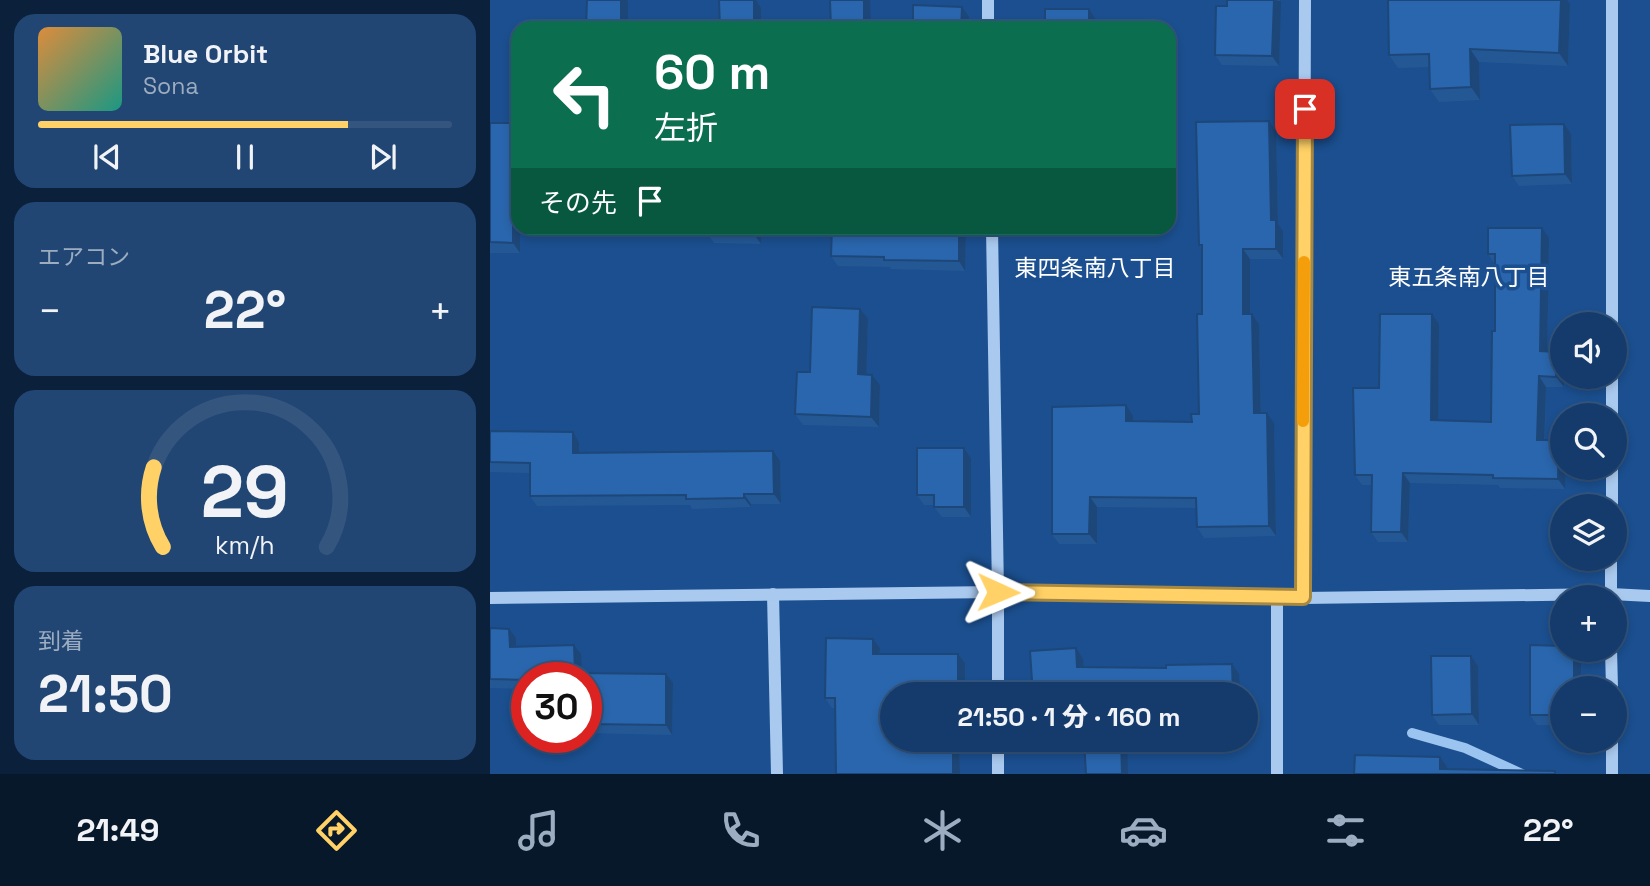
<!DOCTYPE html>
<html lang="ja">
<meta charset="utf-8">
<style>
:root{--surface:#143b6b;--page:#214673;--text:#f1f3f6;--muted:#9dadc1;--line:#33557e;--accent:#ffd166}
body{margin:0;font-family:"Space Grotesk","Noto Sans JP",sans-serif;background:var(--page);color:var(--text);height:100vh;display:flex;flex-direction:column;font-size:26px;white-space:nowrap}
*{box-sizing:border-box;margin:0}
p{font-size:23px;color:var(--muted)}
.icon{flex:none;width:38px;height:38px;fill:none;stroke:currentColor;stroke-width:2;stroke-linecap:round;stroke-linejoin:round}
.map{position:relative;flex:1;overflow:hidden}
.panel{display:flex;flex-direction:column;gap:14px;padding:14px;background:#0b203b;width:490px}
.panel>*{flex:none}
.top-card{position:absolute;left:21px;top:21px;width:665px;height:214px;border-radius:21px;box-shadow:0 4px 10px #0003,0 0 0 2px var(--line);background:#0b6e4f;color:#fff;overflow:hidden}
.fabs{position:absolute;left:1060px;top:312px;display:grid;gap:14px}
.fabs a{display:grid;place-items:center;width:77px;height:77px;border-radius:50%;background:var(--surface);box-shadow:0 4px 10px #0003,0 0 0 2px var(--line);font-size:35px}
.speed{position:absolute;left:21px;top:662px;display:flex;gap:14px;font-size:35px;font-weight:700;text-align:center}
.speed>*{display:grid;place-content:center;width:91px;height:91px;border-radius:50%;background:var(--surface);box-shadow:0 4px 10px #0003,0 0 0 2px var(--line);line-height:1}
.speed .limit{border:10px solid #d22;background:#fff;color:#111}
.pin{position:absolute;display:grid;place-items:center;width:60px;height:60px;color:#fff;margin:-30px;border-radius:14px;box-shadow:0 4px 10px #0006}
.me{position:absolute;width:77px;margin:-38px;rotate:91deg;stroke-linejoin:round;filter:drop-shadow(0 0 5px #0008)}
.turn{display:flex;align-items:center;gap:24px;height:147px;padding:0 28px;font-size:32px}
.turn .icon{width:91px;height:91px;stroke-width:2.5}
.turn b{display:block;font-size:49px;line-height:60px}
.then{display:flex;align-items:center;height:66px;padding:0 28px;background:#0003;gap:14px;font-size:26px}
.big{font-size:52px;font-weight:800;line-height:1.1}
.panel .widget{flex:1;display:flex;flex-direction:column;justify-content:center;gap:10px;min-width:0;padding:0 24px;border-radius:21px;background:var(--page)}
.panel .dial{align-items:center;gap:0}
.dial svg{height:182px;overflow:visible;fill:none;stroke:var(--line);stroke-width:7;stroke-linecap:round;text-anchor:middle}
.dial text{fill:var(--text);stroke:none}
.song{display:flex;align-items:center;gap:21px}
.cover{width:84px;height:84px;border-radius:10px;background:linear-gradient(135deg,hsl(30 70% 55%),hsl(170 70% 35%))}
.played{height:7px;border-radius:4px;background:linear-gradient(90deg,var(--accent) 75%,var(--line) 75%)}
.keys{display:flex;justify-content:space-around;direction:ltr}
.heat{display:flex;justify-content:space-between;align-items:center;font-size:38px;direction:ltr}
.trip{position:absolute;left:390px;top:682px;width:378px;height:70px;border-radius:35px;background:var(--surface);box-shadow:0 4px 10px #0003,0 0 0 2px var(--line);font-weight:800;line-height:70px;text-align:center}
.menu{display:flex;height:112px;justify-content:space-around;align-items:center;background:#08182b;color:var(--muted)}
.menu .icon{width:49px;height:49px}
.menu .selected{color:var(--accent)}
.menu b{font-size:32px;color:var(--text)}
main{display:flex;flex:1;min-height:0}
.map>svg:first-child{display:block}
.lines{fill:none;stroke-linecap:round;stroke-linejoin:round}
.stream{stroke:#9cc4f0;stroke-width:10}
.minor{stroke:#a9c9ee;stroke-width:12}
.wall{fill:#245895}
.shaded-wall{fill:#1d4779}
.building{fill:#2a66ad;stroke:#1d4779;stroke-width:2}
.route-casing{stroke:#a68842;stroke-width:18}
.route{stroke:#ffd166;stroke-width:12}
.slow{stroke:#f59e0b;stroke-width:12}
.labels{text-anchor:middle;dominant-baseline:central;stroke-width:7;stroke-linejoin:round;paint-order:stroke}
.neighbourhood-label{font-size:23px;fill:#fff;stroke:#1b4f8f}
</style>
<main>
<section class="panel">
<div class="widget">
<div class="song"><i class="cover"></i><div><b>Blue Orbit</b><p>Sona</p></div></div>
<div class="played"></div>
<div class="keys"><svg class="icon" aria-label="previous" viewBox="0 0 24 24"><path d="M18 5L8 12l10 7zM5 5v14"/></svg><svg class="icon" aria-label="pause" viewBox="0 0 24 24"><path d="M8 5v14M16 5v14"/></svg><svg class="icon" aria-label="next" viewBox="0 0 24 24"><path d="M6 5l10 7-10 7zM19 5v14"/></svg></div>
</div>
<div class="widget"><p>エアコン</p>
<div class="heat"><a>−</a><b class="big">22°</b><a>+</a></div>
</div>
<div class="widget dial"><svg viewBox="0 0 100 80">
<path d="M14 69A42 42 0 1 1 86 69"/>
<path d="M14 69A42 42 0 0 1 10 34" stroke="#ffd166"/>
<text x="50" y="56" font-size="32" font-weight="700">29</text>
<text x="50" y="72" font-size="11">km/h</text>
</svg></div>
<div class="widget"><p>到着</p><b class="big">21:50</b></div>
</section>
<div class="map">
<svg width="1160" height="774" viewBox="0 0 1160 774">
<rect width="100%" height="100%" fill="#1b4f8f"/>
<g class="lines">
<polyline class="stream" points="922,733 975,748 1032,774"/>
<g class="minor">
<polyline points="498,0 498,28"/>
<polyline points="502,228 508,592 813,598 1121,594 1160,596"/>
<polyline points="1122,324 1122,0"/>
<polyline points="1122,415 1122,376"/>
<polyline points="1122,506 1122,467"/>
<polyline points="283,594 287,774"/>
<polyline points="787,597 787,774"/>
<polyline points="1121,597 1121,558"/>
<polyline points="0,598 508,592 508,695"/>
<polyline points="813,598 815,0"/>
<polyline points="1121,649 1122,688"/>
<polyline points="508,740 508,774"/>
<polyline points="1122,740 1122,774"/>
</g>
</g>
<g class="wall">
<polygon points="737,0 790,0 789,66 732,65 725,55 737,6"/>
<polygon points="1080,4 1078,66 989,62 990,100 949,102 940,89 940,67 908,68 899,55"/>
<polygon points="0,123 28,123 28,228 30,228 30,253 0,253"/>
<polygon points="786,131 788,224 793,231 793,259 760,259 760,314 762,314 769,324 771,413 777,413 784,423 786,536 714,538 707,527 707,508 607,507 607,544 569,544 562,534 643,416 643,421 702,422 709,414 712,314 712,249 709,245"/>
<polygon points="1081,134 1082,184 1029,186 1022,176"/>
<polygon points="217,228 271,228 271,244 224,243 217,233"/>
<polygon points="476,228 475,271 401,269 400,267 348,266 341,256"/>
<polygon points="1059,238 1057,351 1074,387 1056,387 1055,440 1073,467 1076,467 1075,489 1010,488 1008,485 920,483 918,542 888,542 881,532 882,485 872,485 865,475 889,388 942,314 949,324 948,420 1001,422 1005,331 1005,264 998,254"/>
<polygon points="378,319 376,374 390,385 389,427 313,425 305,414 320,372"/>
<polygon points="0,431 83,432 89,442 89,453 290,461 291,504 261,504 261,507 202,509 200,505 47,506 40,496 40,473 0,472"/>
<polygon points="474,448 481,458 481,517 452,517 444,507 444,505 434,505 427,495"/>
<polygon points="0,628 26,638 26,647 84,645 91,654 91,673 183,683 182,735 96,733 96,677 37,677 37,697 36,689 0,688"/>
<polygon points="383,639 390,648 390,654 468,654 475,663 475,695 402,695 402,740 469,740 470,774 346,774 345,708 342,708 335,698"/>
<polygon points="1073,649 1086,649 1091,656 1073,688 1073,725 1047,725 1040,715"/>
<polygon points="981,656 988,666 989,725 949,725 942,715"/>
<polygon points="65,737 96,737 96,740 68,741"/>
</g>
<g class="shaded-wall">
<polygon points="131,0 137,0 138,2 138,28 131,28"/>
<polygon points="264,0 266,0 271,8 271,28 264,28"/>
<polygon points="374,0 380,0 381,28 374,28"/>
<polygon points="784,0 791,1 789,66 782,56"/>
<polygon points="1071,0 1077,0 1080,4 1078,66 1069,53"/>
<polygon points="472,7 479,17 479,28 471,28"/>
<polygon points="599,9 606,20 606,28 599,28"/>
<polygon points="980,49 989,62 990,100 981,87"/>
<polygon points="779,121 786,131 788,224 793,231 793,259 786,249 781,220"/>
<polygon points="1074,124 1081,134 1082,184 1075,174"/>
<polygon points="23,205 28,212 28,228 30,228 30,253 23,243"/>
<polygon points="264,228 271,228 271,244 264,234"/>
<polygon points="469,228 476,228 475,271 469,261"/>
<polygon points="1052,228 1059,238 1057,361 1050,351"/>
<polygon points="753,249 760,259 760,324 753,314"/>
<polygon points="370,309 378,319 376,384 368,374"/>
<polygon points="762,314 769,324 771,423 764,413"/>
<polygon points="942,314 949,324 948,430 941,420"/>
<polygon points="1067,352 1073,360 1074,387 1066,377"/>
<polygon points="382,375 390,385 389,427 381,417"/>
<polygon points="1049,376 1056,387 1054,450 1047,440"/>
<polygon points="636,405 643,416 643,431 636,421"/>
<polygon points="777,413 784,423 786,536 779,526"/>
<polygon points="83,432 89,442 89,463 83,453"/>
<polygon points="1069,440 1073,446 1073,467 1076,467 1075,489 1068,479"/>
<polygon points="474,448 481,458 481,517 474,507"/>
<polygon points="283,451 290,461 291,504 284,494"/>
<polygon points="913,473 920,483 918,542 911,532"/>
<polygon points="254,494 261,504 261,507 254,498"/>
<polygon points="600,497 607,507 607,544 599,534"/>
<polygon points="19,629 26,638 26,656 20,647"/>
<polygon points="383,639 390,648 389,664 383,654"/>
<polygon points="84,645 91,654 92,677 85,673"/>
<polygon points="586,648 593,659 594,677 587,667"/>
<polygon points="1084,649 1086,649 1091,656 1091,688 1084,688"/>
<polygon points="468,654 475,663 475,695 468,695"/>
<polygon points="981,656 988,666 989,725 982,714"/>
<polygon points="742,664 749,674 750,695 743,695"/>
<polygon points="176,674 183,683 182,735 176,725"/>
<polygon points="463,740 469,740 470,774 463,774"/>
<polygon points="631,740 637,740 638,774 632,774"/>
<polygon points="950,757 957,767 957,774 950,769"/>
</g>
<g class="building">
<polygon points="97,0 131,0 131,28 96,28"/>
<polygon points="229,0 264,0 264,28 230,28"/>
<polygon points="340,0 374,0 374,28 341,28"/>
<polygon points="737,0 784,0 782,56 725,55 726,6 737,6"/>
<polygon points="898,0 1071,0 1069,53 980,49 981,87 940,89 939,54 899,55"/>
<polygon points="423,5 472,7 471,28 423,28"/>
<rect x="555" y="9" width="44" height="19"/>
<polygon points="779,121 781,220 786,220 786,249 753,249 753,314 762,314 764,413 777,413 779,526 707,527 706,498 600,497 599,534 562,534 562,407 636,405 636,421 702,422 701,414 709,414 707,314 712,314 712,245 709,245 706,122"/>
<polygon points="0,123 28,123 28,205 23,205 23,243 0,242"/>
<polygon points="1074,124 1075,174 1022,176 1020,125"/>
<polygon points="217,228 264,228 264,234 217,233"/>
<polygon points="342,228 469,228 469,261 394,260 394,257 341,256"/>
<polygon points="998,228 1052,228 1050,351 1067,352 1066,377 1049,376 1047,440 1069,440 1068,479 1003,478 1003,475 913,473 911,532 881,532 882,475 865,475 863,388 889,388 890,314 942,314 941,420 1001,422 1002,331 1005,331 1005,254 998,254"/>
<polygon points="322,307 370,309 368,374 382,375 381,417 305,414 307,372 320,372"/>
<polygon points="0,431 83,432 83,453 283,451 284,494 254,494 254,498 196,499 196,495 40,496 40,463 0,462"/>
<polygon points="427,448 474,448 474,507 444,507 444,495 427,495"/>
<polygon points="0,628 19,629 20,647 84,645 85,673 176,674 176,725 96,724 96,677 37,677 36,696 35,680 0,679"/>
<polygon points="336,638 383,639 383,654 468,654 468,695 402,695 402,740 463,740 463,774 346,774 345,698 335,698"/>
<polygon points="1040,645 1073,646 1073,649 1084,649 1084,688 1073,688 1073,715 1040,715"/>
<polygon points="586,648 587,667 676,668 676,665 742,664 743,695 543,695 540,651"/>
<polygon points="941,656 981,656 982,714 942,715"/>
<polygon points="594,740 631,740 632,774 596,774"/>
<polygon points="865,755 950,757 950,769 1065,771 1065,774 864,774"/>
</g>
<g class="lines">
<g class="route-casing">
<polyline id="route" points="508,592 813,597 815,109"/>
</g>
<use href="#route" class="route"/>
<polyline class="slow" points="813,421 814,262"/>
</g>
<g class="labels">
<g class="neighbourhood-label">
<text x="605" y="268">東四条南八丁目</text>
<text x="979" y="277">東五条南八丁目</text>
</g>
</g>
</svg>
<div class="fabs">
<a><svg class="icon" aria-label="sound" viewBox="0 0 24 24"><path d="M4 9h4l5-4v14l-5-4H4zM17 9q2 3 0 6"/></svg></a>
<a><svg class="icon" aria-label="search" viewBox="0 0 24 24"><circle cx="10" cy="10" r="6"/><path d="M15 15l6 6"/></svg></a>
<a><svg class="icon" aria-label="layers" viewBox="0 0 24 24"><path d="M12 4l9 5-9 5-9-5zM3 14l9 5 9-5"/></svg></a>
<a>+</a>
<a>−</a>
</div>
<div class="speed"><div class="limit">30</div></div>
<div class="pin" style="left:815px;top:109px;background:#d93025"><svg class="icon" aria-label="arrive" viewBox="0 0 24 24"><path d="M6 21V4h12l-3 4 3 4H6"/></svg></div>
<svg class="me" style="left:508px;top:592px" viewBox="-20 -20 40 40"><path d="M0-17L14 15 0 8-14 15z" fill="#ffd166" stroke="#fff" stroke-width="4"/></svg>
<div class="trip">21:50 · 1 分 · 160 m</div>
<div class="top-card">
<div class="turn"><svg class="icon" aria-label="left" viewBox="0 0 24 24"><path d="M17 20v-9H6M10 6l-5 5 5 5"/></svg><div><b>60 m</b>左折</div></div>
<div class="then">その先<svg class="icon" aria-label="arrive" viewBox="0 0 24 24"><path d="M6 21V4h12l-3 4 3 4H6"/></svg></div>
</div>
</div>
</main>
<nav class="menu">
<b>21:49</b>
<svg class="icon selected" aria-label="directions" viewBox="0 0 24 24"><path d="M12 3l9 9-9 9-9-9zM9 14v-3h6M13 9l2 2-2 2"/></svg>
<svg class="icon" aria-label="music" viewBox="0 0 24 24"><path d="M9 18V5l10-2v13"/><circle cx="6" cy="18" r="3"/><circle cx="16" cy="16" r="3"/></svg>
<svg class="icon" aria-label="phone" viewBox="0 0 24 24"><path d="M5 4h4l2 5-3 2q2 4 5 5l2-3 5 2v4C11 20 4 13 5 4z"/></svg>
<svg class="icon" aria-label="climate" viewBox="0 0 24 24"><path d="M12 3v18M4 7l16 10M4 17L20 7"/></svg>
<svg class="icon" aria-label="car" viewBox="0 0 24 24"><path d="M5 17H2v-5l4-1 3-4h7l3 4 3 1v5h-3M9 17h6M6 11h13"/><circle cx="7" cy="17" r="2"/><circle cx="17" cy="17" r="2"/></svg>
<svg class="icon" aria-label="filters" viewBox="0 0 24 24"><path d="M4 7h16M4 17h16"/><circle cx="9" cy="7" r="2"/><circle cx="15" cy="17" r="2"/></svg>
<b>22°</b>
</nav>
